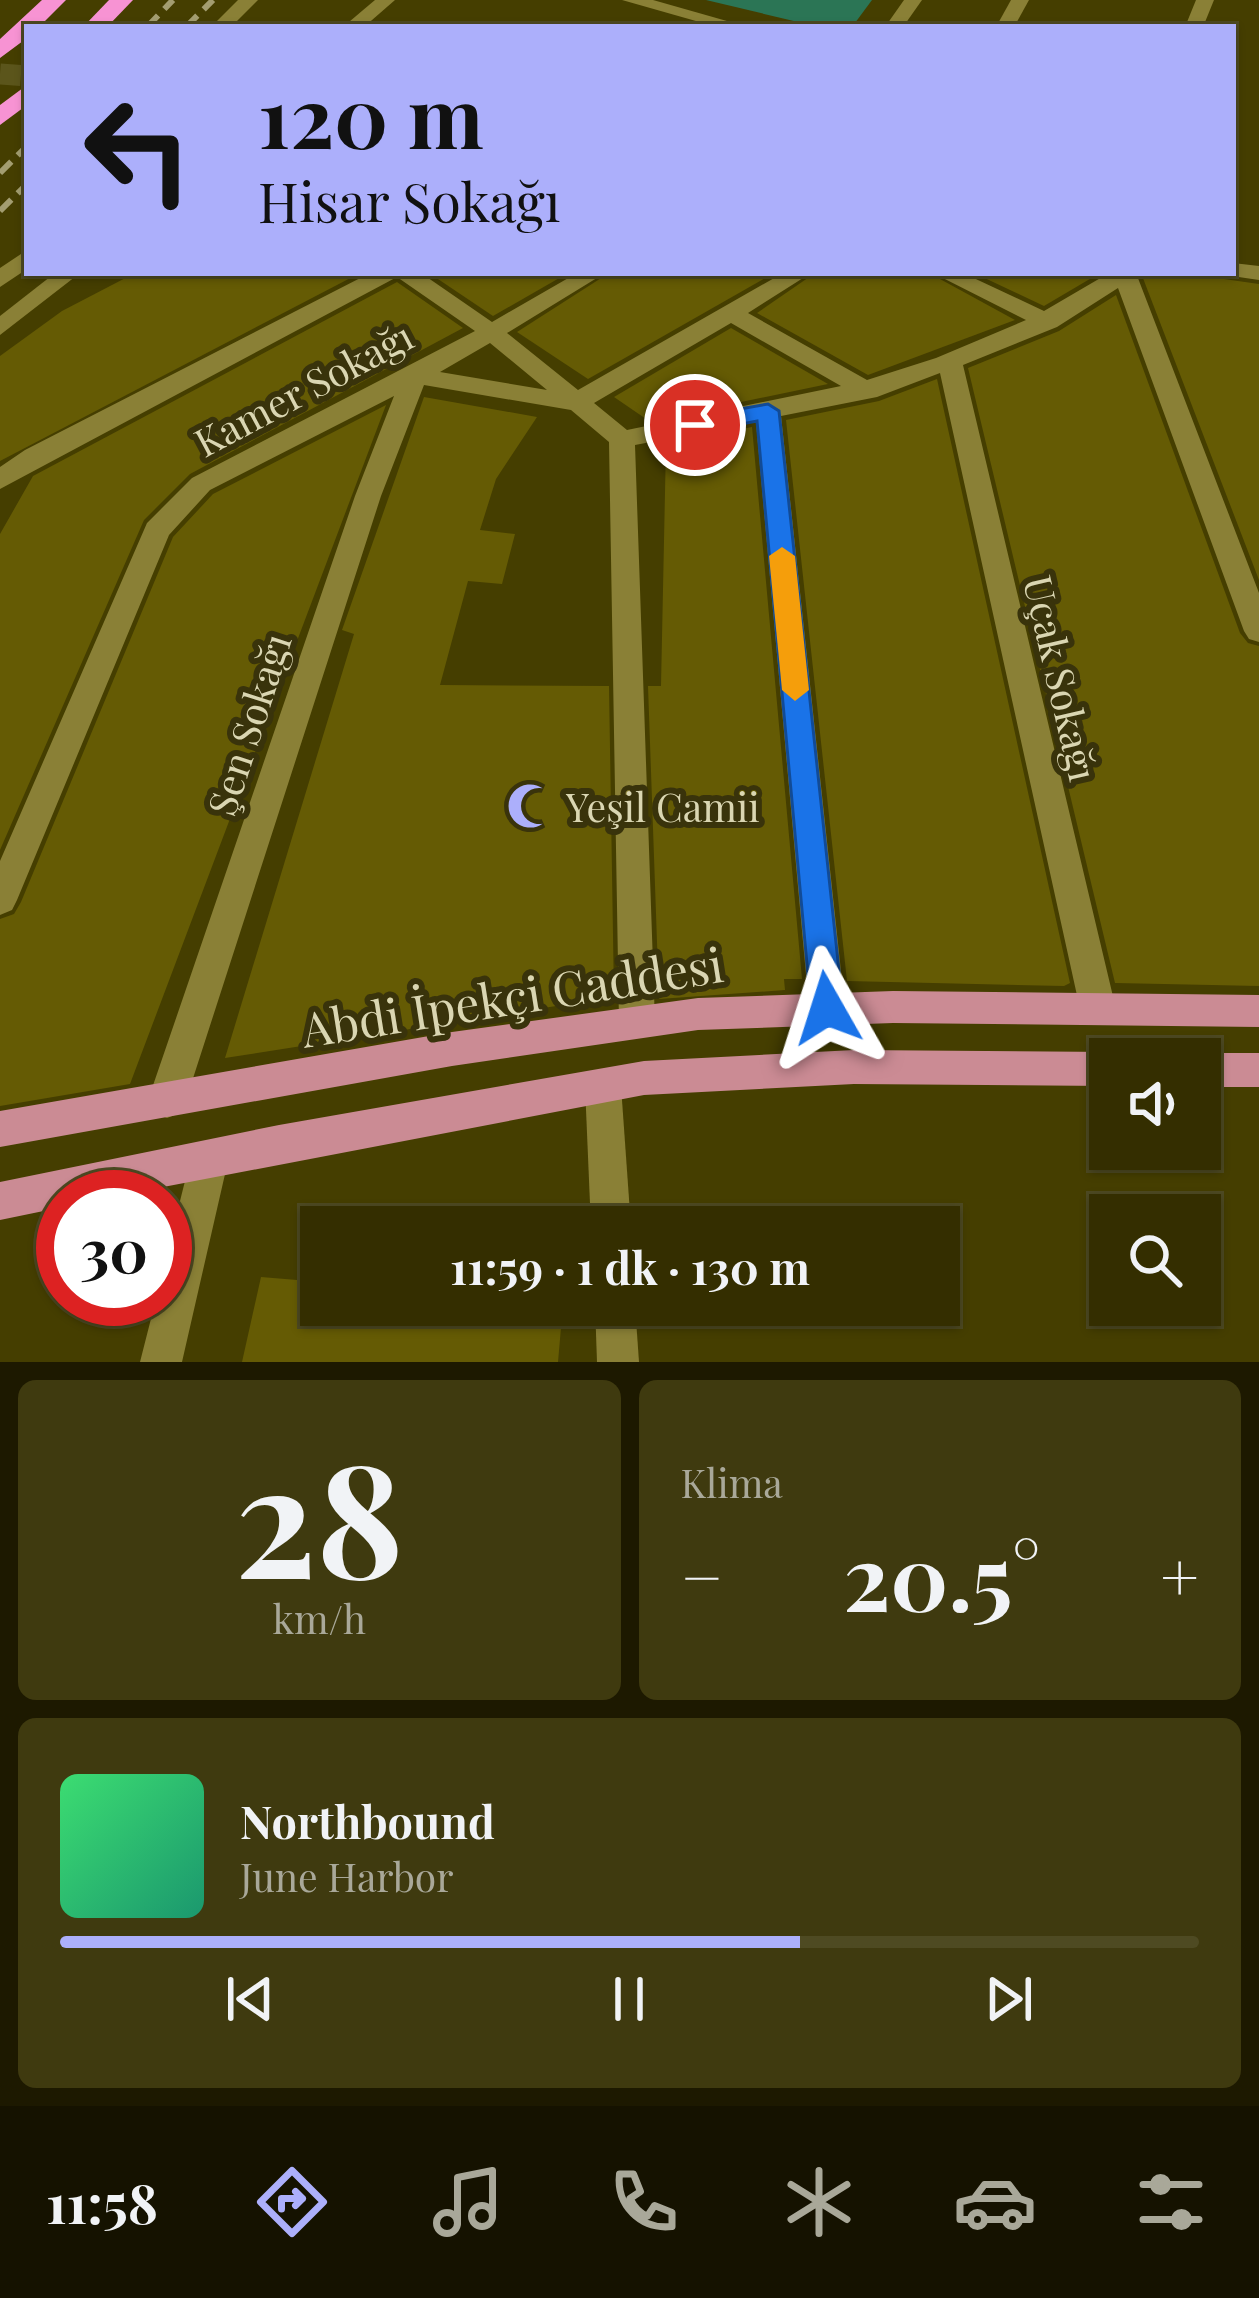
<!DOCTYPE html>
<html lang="tr">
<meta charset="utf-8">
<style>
:root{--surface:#342e00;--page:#3f3a0f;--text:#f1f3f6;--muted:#a9a899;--line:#4e4a22;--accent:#acaffb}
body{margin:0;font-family:"Playfair Display",serif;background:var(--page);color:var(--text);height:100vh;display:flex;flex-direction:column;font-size:45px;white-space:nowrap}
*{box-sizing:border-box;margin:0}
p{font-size:39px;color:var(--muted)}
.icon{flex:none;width:66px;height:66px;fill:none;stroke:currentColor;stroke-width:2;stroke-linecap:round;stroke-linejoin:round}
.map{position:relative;height:1362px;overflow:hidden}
.side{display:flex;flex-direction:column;gap:18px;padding:18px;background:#1d1900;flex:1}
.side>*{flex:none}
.hud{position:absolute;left:24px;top:24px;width:1212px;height:252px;border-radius:0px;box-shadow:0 3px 9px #0004,0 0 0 3px var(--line);background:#acaffb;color:#111;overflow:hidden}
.fabs{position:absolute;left:1089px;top:1038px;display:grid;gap:24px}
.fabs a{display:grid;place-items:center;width:132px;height:132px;border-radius:0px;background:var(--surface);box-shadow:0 3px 9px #0004,0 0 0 3px var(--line);font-size:60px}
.speed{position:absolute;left:36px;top:1170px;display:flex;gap:24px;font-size:60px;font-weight:700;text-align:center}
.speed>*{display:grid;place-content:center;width:156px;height:156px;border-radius:50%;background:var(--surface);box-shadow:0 3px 9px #0004,0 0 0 3px var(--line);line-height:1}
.speed .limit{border:18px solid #d22;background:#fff;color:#111}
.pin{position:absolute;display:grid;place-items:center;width:102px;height:102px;color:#fff;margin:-51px;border:6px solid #fff;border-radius:50%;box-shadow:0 3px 12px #0007}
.me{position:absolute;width:132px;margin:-66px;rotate:354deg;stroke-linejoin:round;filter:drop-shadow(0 0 9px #0008)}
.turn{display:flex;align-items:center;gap:42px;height:252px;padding:0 36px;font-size:54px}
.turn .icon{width:156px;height:156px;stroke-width:2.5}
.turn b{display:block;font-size:84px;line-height:102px}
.big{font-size:90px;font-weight:700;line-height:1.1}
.side .widget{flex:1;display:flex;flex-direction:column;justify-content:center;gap:18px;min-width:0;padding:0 42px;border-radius:18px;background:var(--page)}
.side .dial{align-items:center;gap:0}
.dial b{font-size:156px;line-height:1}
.song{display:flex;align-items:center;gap:36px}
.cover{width:144px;height:144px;border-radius:18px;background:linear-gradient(135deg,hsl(140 70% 55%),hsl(160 70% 35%))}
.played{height:12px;border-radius:6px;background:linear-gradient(90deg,var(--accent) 65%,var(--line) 65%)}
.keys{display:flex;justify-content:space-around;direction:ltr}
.heat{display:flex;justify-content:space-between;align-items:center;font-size:66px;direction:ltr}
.side .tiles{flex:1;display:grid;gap:18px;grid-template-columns:1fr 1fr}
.widget:last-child{grid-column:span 2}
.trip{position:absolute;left:300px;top:1206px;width:660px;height:120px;border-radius:0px;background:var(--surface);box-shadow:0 3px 9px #0004,0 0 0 3px var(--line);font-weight:700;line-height:120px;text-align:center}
.menu{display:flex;height:192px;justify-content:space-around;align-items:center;background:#151200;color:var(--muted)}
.menu .icon{width:84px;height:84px}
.menu .on{color:var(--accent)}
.menu b{font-size:54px;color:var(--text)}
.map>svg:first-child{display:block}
.green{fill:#2b7555}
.building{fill:#655b04}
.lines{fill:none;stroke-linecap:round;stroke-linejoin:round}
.minor-tunnel{stroke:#5b551b;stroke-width:21;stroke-dasharray:21 10;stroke-linecap:butt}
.minor{fill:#8a8036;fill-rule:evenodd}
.major{fill:#cb8b94;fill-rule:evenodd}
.highway{fill:#f793d3;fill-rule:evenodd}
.rail{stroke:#a39d70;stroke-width:6;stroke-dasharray:16 9;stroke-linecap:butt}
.route{fill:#1a73e8;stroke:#114b97;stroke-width:3}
.slow{fill:#f59e0b}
.labels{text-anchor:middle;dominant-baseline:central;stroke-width:12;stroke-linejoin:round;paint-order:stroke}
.street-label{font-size:39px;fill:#dad6b2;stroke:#39330b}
.poi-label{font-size:39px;fill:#dad6b2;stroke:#39330b;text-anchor:start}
.near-street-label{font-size:48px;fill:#dad6b2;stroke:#39330b}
</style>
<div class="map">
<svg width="1259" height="1362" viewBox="0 0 1259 1362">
<rect width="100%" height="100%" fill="#453e00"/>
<polygon class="green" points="706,0 872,0 852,27 819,27"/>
<g class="building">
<polygon points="135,273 360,273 0,461 0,356 62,311"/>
<polygon points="429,273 568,273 493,316"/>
<polygon points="609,273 774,273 588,379 517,332"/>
<polygon points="815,273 929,273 1015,320 868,375 757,313"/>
<polygon points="974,273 1100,273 1044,306"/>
<polygon points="1141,273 1221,273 1224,279 1259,284 1259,580"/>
<polygon points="397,282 463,328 190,474 144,520 0,850 0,534 33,476"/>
<polygon points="1116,295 1240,633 1248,643 1259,646 1259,986 1115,983 968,368 1059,331"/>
<polygon points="731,328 828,384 649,421 614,397"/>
<polygon points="937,379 1070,983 1064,986 847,981 786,420 879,401"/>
<polygon points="424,397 537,417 496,479 480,530 515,534 502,584 468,581 440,685 609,686 614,997 225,1058 354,634 342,630"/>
<polygon points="386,405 130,1084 0,1106 0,919 14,914 21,902 173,537 213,494"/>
<polygon points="752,427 802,979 784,979 785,990 659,999 648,686 661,686 666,444"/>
<polygon points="261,1277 321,1282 321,1305 563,1305 558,1362 242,1362"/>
</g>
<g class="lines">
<polyline class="minor-tunnel" points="0,74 27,76"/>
<g class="minor">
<polygon points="238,0 258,0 231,27 211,27"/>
<polygon points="375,0 395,0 364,27 343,27"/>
<polygon points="622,0 653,0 748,27 717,27"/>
<polygon points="904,0 922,0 903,27 885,27"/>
<polygon points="1011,0 1029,0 1014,27 996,27"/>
<polygon points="1196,0 1214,0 1203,27 1185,27"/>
<polygon points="27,250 27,269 0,287 0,268"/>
<polygon points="1233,263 1259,266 1259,280 1225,275 1233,273"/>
<polygon points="55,273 80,273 0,335 0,316"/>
<path d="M 370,273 L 421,273 L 492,322 L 577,273 L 605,273 L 507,333 L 578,390 L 783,273 L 811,273 L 748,313 L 867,380 L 936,358 L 1026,320 L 933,273 L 963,273 L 1044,311 L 1109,273 L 1136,273 L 1259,593 L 1259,642 L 1249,639 L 1244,631 L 1118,288 L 1057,327 L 963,365 L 1116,1009 L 1111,1020 L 1098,1025 L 1085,1020 L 1080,1009 L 940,373 L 877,397 L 781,416 L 845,1008 L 840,1019 L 827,1024 L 814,1019 L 809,1008 L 756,422 L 635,445 L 655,1022 L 650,1034 L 637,1038 L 624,1034 L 619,1022 L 609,442 L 571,410 L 424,385 L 381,496 L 186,1100 L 180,1113 L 167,1118 L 154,1113 L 148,1100 L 355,496 L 394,396 L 210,490 L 169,535 L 17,900 L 12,910 L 0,915 L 0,861 L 147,523 L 192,478 L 475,331 L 397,277 L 0,489 L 0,467 L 25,450 ZM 731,323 L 841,386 L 627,430 L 594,403 ZM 490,343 L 547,390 L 440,372 Z"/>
<polygon points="603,1069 616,1074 621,1086 631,1227 591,1227 585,1086 590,1074"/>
<polygon points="209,1142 223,1148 228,1161 182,1362 140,1362 156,1299 165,1299 165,1261 190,1161 195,1148"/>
<polygon points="595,1305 635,1305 639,1362 597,1362"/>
</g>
<g class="major">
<polygon points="893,991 1259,995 1259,1027 893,1023 698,1030 452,1066 0,1147 0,1111 452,1032 698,998"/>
<polygon points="854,1050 1110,1052 1124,1059 1110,1059 1110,1086 854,1084 644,1095 111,1197 63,1197 63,1207 0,1220 0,1182 279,1125 644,1061"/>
<polygon points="1200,1053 1259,1053 1259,1087 1200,1087 1200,1059 1187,1059"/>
</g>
<g class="highway">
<polygon points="42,0 66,0 39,27 27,27 27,38 0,58 0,39"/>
<polygon points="109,0 133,0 107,27 83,27"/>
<polygon points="27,85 27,105 0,125 0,105"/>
</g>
<g class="rail">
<polyline points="147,27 173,0"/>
<polyline points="186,27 213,0"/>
<polyline points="0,173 27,146"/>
<polyline points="0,211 27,184"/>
</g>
</g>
<polygon class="route" points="768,404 779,411 843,1008 838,1019 827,1023 815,1019 811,1008 757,421 695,433 683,425 695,417"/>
<polygon class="slow" points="782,547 795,556 809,690 795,701 782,690 769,556"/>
<defs>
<g id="mosque-bare" transform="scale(3.6)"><path d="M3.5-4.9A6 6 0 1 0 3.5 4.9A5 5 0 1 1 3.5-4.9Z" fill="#acaffb" stroke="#39330b" stroke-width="2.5" paint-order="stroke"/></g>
</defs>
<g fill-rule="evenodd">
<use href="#mosque-bare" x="530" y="806"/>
</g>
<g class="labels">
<g class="street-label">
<text transform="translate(303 388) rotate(-28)">Kamer Sokağı</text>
<text transform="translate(1062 678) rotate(77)">Uçak Sokağı</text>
<text transform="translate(248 724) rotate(-72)">Şen Sokağı</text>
</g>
<g class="poi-label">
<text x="566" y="806">Yeşil Camii</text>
</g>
<g class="near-street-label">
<text transform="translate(512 995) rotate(-9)">Abdi İpekçi Caddesi</text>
</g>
</g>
</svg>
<div class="fabs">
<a><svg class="icon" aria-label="sound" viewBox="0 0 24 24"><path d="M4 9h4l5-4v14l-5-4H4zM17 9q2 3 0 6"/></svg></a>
<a><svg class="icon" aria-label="search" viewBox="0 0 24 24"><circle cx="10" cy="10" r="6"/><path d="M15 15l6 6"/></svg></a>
</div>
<div class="speed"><div class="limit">30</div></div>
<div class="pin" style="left:695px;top:425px;background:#d93025"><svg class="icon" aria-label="arrive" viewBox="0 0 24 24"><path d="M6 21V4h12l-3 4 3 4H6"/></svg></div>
<svg class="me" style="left:827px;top:1008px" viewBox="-20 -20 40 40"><path d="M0-17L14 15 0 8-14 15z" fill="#1a73e8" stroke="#fff" stroke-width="4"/></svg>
<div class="trip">11:59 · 1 dk · 130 m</div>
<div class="hud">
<div class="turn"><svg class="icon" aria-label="left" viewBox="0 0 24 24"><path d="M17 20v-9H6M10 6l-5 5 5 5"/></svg><div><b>120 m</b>Hisar Sokağı</div></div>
</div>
</div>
<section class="side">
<div class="tiles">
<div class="widget dial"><b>28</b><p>km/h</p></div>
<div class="widget"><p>Klima</p>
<div class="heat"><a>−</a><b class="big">20.5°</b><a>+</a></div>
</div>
<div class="widget">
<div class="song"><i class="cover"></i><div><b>Northbound</b><p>June Harbor</p></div></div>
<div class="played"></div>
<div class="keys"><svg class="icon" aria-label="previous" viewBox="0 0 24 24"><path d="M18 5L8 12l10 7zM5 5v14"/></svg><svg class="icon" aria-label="pause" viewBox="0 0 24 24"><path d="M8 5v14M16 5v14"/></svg><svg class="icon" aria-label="next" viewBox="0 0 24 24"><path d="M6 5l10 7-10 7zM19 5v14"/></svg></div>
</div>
</div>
</section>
<nav class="menu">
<b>11:58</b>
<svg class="icon on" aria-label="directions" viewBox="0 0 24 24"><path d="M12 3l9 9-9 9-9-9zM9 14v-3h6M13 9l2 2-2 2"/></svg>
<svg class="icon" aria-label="music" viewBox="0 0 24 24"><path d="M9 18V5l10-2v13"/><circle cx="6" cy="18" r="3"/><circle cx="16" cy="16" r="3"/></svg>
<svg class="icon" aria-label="phone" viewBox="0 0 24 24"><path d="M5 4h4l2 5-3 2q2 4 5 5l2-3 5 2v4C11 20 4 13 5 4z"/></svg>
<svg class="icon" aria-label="climate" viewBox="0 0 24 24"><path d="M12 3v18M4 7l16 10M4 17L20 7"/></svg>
<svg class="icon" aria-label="car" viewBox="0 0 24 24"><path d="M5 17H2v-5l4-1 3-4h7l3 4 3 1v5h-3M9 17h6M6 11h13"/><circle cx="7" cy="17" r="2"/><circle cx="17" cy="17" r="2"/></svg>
<svg class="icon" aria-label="filters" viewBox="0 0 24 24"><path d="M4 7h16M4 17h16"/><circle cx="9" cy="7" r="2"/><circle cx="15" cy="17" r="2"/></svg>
</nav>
